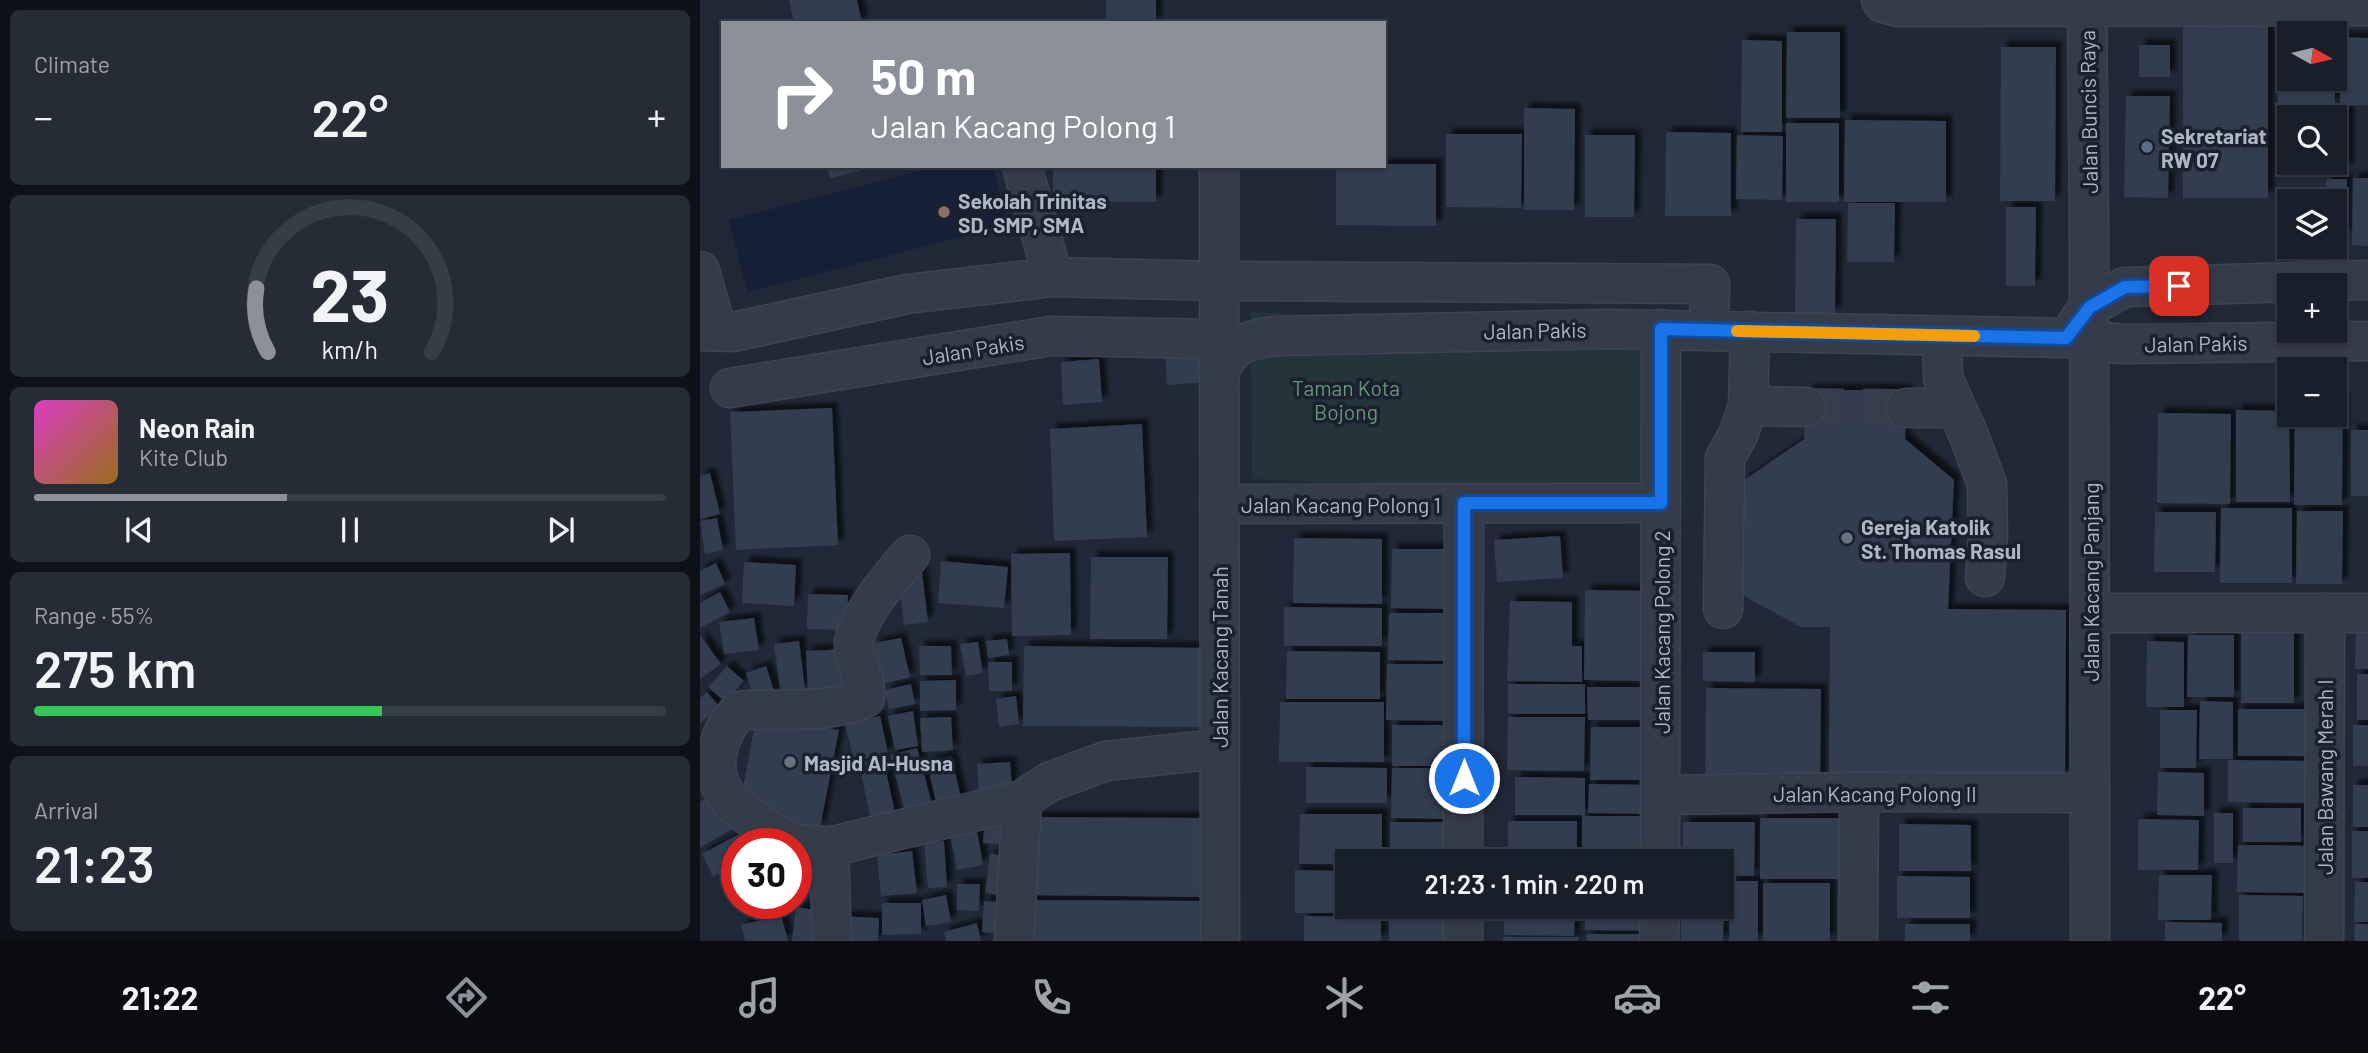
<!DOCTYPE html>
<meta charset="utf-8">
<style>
:root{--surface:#191f2a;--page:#262c36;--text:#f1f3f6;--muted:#9fa2a8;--line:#373d47;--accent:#8c9099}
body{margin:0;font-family:Barlow,sans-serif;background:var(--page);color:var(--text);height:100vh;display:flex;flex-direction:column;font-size:26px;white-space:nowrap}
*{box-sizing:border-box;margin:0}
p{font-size:23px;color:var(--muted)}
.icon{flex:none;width:38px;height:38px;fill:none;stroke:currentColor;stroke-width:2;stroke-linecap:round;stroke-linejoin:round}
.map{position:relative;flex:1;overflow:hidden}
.sheet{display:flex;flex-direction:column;gap:10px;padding:10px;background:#0e1117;width:700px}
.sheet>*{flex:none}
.top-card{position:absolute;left:21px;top:21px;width:665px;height:147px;border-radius:0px;box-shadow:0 2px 5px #0004,0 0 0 2px var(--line);background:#8c9099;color:#fff;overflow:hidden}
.needle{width:46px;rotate:98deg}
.controls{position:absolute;left:1577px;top:21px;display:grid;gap:14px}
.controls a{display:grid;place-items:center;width:70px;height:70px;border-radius:0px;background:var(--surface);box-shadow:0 2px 5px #0004,0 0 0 2px var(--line);font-size:35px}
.speed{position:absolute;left:21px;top:828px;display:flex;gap:14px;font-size:35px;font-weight:700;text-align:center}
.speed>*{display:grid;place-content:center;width:91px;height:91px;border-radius:50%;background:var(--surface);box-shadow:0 2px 5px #0004,0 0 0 2px var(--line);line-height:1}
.speed .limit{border:10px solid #d22;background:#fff;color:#111}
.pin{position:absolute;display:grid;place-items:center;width:60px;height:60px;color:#fff;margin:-30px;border-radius:14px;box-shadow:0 4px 10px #0006}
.me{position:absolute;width:77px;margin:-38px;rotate:0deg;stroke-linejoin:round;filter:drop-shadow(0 0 5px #0008)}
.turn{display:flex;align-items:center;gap:24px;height:147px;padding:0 35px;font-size:32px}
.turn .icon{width:91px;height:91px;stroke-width:2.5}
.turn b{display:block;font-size:49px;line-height:60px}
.big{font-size:52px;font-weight:600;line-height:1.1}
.sheet .widget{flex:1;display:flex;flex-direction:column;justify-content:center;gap:10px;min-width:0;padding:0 24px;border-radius:10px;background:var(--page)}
.sheet .dial{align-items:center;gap:0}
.dial svg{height:182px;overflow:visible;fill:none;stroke:var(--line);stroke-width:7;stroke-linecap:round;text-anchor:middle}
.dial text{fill:var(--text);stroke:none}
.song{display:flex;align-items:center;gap:21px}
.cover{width:84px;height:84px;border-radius:10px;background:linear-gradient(135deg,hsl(310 70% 55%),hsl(40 70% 35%))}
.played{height:7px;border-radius:4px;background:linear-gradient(90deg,var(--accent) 40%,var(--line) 40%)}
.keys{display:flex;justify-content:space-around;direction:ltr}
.heat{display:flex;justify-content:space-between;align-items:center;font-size:38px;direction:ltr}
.charge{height:10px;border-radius:5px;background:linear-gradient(90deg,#34c759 55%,var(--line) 0)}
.trip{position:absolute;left:635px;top:849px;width:399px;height:70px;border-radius:0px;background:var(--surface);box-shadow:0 2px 5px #0004,0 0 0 2px var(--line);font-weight:600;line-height:70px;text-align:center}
.tabs{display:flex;height:112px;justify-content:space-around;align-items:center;background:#0a0c11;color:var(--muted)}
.tabs .icon{width:49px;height:49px}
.tabs .on{color:var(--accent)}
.tabs b{font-size:32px;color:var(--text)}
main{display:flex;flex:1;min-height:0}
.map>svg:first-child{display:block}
.green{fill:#23353a}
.water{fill:#151f36}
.building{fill:#333d4f;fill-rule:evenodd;filter:url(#shadow)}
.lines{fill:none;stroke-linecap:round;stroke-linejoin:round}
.minor-tunnel{stroke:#363e4d;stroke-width:38;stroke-dasharray:38 19;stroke-linecap:butt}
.minor-casing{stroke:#3e4452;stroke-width:41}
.minor{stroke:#353b49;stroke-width:38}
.route-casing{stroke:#114b97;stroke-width:18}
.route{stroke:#1a73e8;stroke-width:12}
.slow{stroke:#f59e0b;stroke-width:12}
.service-dot{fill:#5c6f8a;stroke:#1a202e;stroke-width:2.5}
.education-dot{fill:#8d6e63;stroke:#1a202e;stroke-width:2.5}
.worship-dot{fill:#6b7280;stroke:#1a202e;stroke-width:2.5}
.labels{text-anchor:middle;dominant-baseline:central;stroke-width:7;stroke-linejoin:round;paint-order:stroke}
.street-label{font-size:21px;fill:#b0b6c5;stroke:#1a202e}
.poi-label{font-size:21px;font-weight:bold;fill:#b0b6c5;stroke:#1a202e;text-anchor:start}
.park-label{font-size:21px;fill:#679677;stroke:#1a202e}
</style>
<main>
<section class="sheet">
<div class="widget"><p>Climate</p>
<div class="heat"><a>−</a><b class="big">22°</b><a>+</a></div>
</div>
<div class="widget dial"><svg viewBox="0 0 100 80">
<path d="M14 69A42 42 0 1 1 86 69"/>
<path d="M14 69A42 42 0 0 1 9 41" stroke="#8c9099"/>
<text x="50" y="56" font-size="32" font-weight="700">23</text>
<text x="50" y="72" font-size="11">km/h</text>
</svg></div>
<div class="widget">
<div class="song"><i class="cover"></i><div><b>Neon Rain</b><p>Kite Club</p></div></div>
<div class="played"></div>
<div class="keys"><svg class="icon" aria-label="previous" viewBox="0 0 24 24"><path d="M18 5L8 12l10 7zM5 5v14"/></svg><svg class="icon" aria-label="pause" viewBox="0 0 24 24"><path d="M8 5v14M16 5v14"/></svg><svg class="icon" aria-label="next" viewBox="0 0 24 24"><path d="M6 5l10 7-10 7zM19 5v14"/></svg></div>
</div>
<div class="widget"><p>Range · 55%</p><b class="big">275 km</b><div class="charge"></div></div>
<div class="widget"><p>Arrival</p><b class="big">21:23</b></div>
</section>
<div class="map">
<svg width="1668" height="941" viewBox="0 0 1668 941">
<defs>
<filter id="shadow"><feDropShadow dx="6" dy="-6" stdDeviation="2" flood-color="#0009"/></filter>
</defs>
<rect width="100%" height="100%" fill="#212938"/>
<polygon class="green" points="551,312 907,328 971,367 968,494 552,479"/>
<polygon class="water" points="238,166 293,166 308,225 47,292 29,220"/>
<g class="building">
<polygon points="89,0 157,0 162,23 94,23"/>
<rect x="406" y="0" width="50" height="23"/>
<rect x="1483" y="26" width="85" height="172"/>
<polygon points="1087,32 1140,32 1140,118 1086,118"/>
<polygon points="1641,37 1668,38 1668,105 1640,106"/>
<polygon points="1042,40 1082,41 1082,132 1041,132"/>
<rect x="1439" y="45" width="31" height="32"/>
<polygon points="1578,45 1589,46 1589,79 1635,79 1635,105 1578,104"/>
<polygon points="1301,47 1356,47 1355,201 1300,201"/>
<polygon points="1426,96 1470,96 1468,198 1424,197"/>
<polygon points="824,108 875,109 874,210 824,210"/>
<path d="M 1582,110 L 1648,110 L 1648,169 L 1582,168 ZM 1589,117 L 1634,117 L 1634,163 L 1589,163 Z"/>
<polygon points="1145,120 1246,121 1246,202 1144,202"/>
<rect x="1086" y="123" width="53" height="79"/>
<polygon points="966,132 1031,133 1031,216 965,216"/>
<polygon points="746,134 822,134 821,208 746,207"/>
<polygon points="885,135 935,135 934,217 885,217"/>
<polygon points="1037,135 1083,136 1082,200 1036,199"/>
<polygon points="684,164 736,164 736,226 636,225 636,166 684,166"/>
<polygon points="127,166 176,166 176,167 130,178"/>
<polygon points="353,166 456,166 456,202 353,201"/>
<polygon points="1653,178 1668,178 1668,246 1652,245"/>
<polygon points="1626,179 1647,179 1646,236 1634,236 1634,201 1626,201"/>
<polygon points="1148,203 1195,203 1194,262 1147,262"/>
<polygon points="1306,207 1336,207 1335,286 1306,286"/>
<polygon points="1096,219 1136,219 1135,313 1095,313"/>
<polygon points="504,347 507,382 467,385 465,350"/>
<polygon points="399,359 402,402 363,405 361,362"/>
<polygon points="1107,390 1207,390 1205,439 1254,480 1248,609 1366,610 1365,776 1129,774 1130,627 1101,627 1042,595 1043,481 1104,439"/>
<polygon points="1634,400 1643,400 1642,505 1594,505 1595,415 1634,415"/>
<polygon points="132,408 138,545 36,550 30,412"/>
<polygon points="1536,410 1589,411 1590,502 1536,502"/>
<polygon points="1458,413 1531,414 1530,504 1457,503"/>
<polygon points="442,424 447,537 354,541 350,429"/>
<rect x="1651" y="430" width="17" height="66"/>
<polygon points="10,473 20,514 0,519 0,476"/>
<polygon points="1521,508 1592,508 1592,583 1520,583"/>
<polygon points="1597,511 1643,511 1642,584 1596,584"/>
<polygon points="1455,512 1516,512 1515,572 1454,572"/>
<polygon points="17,518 23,550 5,554 0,521"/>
<polygon points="860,536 863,578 797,582 794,540"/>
<polygon points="594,538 682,539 682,604 593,603"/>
<polygon points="692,549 756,549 755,609 691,608"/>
<polygon points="370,553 371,635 312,636 311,554"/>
<polygon points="391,557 468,557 467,639 390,639"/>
<polygon points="241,561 308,567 304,608 238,603"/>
<polygon points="44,562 96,565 94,606 42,603"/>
<polygon points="16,563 25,584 0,595 0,571"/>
<polygon points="222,572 228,622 204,625 198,575"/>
<polygon points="885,590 948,591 947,681 884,680"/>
<polygon points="20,592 30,612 0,628 0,603"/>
<polygon points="108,594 148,595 147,630 107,629"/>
<polygon points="810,601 872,602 872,646 882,646 882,682 807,681"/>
<polygon points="584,607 682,608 682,646 584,646"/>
<polygon points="689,613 753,613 753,661 688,660"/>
<polygon points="54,618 59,650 24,654 19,622"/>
<polygon points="1656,628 1668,628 1668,669 1655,669"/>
<rect x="1541" y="632" width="53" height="71"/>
<polygon points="0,635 21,664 0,679"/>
<polygon points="1488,635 1534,635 1534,697 1487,697"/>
<polygon points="201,638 210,677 182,684 174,643"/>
<polygon points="307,639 309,655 288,658 286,641"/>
<polygon points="99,641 105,690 81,694 74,644"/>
<polygon points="1447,641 1484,642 1484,707 1446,707"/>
<polygon points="278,642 283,673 266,676 260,644"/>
<polygon points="219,646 251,646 252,675 220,675"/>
<polygon points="324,646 513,648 513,727 323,726"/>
<polygon points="148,649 150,691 108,693 106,651"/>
<polygon points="587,651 680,652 680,699 586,699"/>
<polygon points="1003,652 1055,652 1055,682 1003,681"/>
<polygon points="288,662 312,662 312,691 289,691"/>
<polygon points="687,664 757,664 757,721 686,720"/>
<polygon points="27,666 44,681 25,702 8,687"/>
<polygon points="66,666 75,694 55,701 46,673"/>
<rect x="1657" y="674" width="11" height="46"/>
<polygon points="256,680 256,710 220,711 220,681"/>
<polygon points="211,684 215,704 189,709 185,690"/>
<rect x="808" y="684" width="77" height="30"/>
<polygon points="887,687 951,687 951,720 888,720"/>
<polygon points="1006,688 1121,689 1120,791 1005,790"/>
<polygon points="7,692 20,707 0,723 0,698"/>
<polygon points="316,696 319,724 299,727 296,699"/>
<polygon points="1500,701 1533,702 1533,759 1499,759"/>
<polygon points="580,702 684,702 684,762 579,762"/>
<polygon points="1538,709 1608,709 1607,756 1538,756"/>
<polygon points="1460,710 1497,710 1496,768 1460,768"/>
<polygon points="213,711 218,746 195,750 188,716"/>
<polygon points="57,714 139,730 120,828 52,815 56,796 42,793"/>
<polygon points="180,716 188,753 154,762 145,724"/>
<polygon points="251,717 253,750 222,752 220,718"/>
<polygon points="808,717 885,717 884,771 807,770"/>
<rect x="692" y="725" width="67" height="41"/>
<rect x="1653" y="725" width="15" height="41"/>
<polygon points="891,727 956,727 955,780 890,780"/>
<polygon points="217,748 235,815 208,823 190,755"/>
<polygon points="251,756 264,810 239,816 227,762"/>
<polygon points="183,758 198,826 173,831 159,763"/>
<polygon points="1528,760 1610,761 1610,803 1528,802"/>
<polygon points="310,762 313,797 279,800 277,764"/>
<polygon points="606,767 687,768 687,803 606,803"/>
<polygon points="692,768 754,768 754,819 691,818"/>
<polygon points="1458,772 1504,773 1504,816 1457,815"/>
<polygon points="815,777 885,778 885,816 949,816 949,861 882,860 882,815 815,815"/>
<polygon points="889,784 956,785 956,814 888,813"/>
<rect x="1653" y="785" width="15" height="42"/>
<polygon points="18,791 39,825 0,848 0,802"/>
<rect x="1543" y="808" width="58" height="34"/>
<polygon points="286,811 317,814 314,846 283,843"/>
<rect x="1514" y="813" width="19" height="50"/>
<polygon points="274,814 283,865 257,870 247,819"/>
<polygon points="600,814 682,814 682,861 648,861 648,864 599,864"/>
<polygon points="322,817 507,818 506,897 321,895"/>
<rect x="1060" y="818" width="79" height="61"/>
<polygon points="1438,819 1499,820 1498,870 1438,870"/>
<polygon points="808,821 877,821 877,856 808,855"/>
<rect x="690" y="822" width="69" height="39"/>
<polygon points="983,822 1055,822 1054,876 1022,875 1022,861 983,861"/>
<polygon points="1199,824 1271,825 1271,871 1199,871"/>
<polygon points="56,825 66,844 37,844 37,864 13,877 2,854"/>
<rect x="1652" y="831" width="16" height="47"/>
<polygon points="244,841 247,887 228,888 224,842"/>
<polygon points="1538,845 1620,846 1620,893 1537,892"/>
<polygon points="212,851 217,893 181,896 177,855"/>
<polygon points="290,854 314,857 309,896 285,893"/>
<polygon points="803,857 879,858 879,861 803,861"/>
<polygon points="595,870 648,871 648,906 683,906 683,913 595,913"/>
<polygon points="1459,875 1512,875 1511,920 1458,920"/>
<polygon points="1197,876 1270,877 1270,918 1197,918"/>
<polygon points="1030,881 1058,881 1058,941 1029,941"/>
<polygon points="1655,882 1668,882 1668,922 1654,922"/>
<rect x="1063" y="883" width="67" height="58"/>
<polygon points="257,884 280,884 279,911 257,910"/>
<polygon points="246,895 251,922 226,926 222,900"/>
<polygon points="1539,895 1603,896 1602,941 1539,941"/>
<polygon points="319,900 507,901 506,941 318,941"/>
<polygon points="284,901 311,903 309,934 282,932"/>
<polygon points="54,903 90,903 91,909 58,917"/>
<polygon points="182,903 221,903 221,934 182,935"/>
<polygon points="885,906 957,906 957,931 885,930"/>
<polygon points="981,906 1024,906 1023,941 981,941"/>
<polygon points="96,907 126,912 121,941 92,941"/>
<polygon points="804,907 875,907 874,936 804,935"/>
<polygon points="689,908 760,909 760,941 689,941"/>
<polygon points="81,915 88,941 45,941 41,925"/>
<polygon points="139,916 179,918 178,941 138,941"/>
<polygon points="604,916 681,917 681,941 604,941"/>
<polygon points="1465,922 1522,923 1522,941 1465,941"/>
<polygon points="277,923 281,941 246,941 244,932"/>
<rect x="1205" y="924" width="65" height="17"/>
<polygon points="1655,924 1668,924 1668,941 1654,941"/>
<polygon points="887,934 951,934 950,941 887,941"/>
<rect x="803" y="937" width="75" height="4"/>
</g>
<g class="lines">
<polyline class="minor-tunnel" points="1106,407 1206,408"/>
<g class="minor-casing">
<g id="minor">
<polyline points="1181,0 1183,3 1198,7 1668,6"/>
<polyline points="1387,0 1389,224 1390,941"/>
<polyline points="322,166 353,277"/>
<polyline points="519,166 520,941"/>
<polyline points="0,271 17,331"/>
<polyline points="1376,325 1389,307 1425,287 1668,280"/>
<polyline points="0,331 33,332 207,294 353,277 519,281 1010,284 1009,330"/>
<polyline points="1242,336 1243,378 1269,436 1287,484 1288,535 1285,577"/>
<path d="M 518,373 C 534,344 542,341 575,336 L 908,329 L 1366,338 L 1423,344 L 1668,341"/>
<polyline points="30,388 351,336 518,339"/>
<polyline points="1048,406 1106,407"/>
<polyline points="1206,408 1256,408"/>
<polyline points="519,504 961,503"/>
<polyline points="1023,609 1025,458 1038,435 1048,406 1050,331"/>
<polyline points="1390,613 1668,613"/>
<polyline points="960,795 1159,792 1389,793"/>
<path d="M 91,844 C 71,832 40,813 26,795 C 6,768 19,732 39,711 C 79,707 127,715 165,698 C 167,680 156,666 154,649 C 150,624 193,574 210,555"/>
<polyline points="96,844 129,847 322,800 349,782 406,761 519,749"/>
<polyline points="129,847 132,941"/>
<polyline points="763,861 764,503"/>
<polyline points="960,861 961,329"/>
<polyline points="314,941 322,800"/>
<polyline points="763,941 763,906"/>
<polyline points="959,941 960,906"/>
<polyline points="1158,941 1159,792"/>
<polyline points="1624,941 1625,613"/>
</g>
</g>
<use href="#minor" class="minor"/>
</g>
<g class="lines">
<g class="route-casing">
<polyline id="route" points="764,778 764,503 961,503 961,329 1366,338 1390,307 1425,287 1479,286"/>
</g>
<use href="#route" class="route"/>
<polyline class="slow" points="1037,331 1274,336"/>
</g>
<circle class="service-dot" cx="1447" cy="147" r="7"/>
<circle class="education-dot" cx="244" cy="212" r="7"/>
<g class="worship-dot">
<circle cx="1147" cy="538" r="7"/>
<circle cx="90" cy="762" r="7"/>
</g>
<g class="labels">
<g class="street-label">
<text transform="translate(1388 112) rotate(-91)">Jalan Buncis Raya</text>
<text transform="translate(835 330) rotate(-1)">Jalan Pakis</text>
<text transform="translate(1496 343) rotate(-1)">Jalan Pakis</text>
<text transform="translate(273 349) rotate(-9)">Jalan Pakis</text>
<text x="641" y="504">Jalan Kacang Polong 1</text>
<text transform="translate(1390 582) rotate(-90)">Jalan Kacang Panjang</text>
<text transform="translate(961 632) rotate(-90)">Jalan Kacang Polong 2</text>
<text transform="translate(519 657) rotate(-90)">Jalan Kacang Tanah</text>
<text transform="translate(1624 777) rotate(-90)">Jalan Bawang Merah I</text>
<text x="1175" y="793">Jalan Kacang Polong II</text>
</g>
<g class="poi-label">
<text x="1461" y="135">Sekretariat<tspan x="1461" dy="24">RW 07</tspan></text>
<text x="258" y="200">Sekolah Trinitas<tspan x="258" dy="24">SD, SMP, SMA</tspan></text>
<text x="1161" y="526">Gereja Katolik<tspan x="1161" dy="24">St. Thomas Rasul</tspan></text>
<text x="104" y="762">Masjid Al-Husna</text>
</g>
<g class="park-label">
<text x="646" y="387">Taman Kota<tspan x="646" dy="24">Bojong</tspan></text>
</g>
</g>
</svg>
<div class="controls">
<a><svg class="needle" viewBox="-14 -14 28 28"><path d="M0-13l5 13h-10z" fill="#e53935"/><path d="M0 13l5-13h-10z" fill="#9fa2a8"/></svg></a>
<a><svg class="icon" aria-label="search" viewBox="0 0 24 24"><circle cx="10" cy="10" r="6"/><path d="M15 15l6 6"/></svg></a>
<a><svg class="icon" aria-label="layers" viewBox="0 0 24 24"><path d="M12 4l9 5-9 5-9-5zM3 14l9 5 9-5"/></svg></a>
<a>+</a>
<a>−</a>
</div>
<div class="speed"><div class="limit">30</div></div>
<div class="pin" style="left:1479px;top:286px;background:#d93025"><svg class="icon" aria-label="arrive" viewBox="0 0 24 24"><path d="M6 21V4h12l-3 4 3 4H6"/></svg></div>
<svg class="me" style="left:764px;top:778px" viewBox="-20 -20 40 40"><circle r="17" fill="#1a73e8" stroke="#fff" stroke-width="3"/><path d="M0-11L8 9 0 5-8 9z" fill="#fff"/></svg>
<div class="trip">21:23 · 1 min · 220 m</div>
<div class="top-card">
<div class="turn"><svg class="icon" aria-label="right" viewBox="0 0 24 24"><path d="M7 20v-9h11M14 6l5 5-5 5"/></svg><div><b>50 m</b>Jalan Kacang Polong 1</div></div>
</div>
</div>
</main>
<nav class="tabs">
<b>21:22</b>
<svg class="icon on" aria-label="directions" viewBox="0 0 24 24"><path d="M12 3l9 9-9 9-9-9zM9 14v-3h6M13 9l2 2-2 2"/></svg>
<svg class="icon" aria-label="music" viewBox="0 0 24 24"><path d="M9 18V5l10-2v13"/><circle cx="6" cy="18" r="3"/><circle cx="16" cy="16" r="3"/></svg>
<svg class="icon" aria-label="phone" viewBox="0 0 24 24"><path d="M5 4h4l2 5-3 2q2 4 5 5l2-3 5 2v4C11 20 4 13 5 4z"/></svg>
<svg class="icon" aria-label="climate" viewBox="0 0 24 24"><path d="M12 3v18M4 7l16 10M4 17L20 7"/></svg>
<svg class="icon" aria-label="car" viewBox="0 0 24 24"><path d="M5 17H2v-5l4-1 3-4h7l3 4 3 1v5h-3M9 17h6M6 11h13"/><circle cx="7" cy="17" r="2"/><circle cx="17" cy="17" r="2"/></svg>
<svg class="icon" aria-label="filters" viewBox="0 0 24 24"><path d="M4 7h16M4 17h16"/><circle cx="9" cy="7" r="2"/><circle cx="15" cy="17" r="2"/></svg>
<b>22°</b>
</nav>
